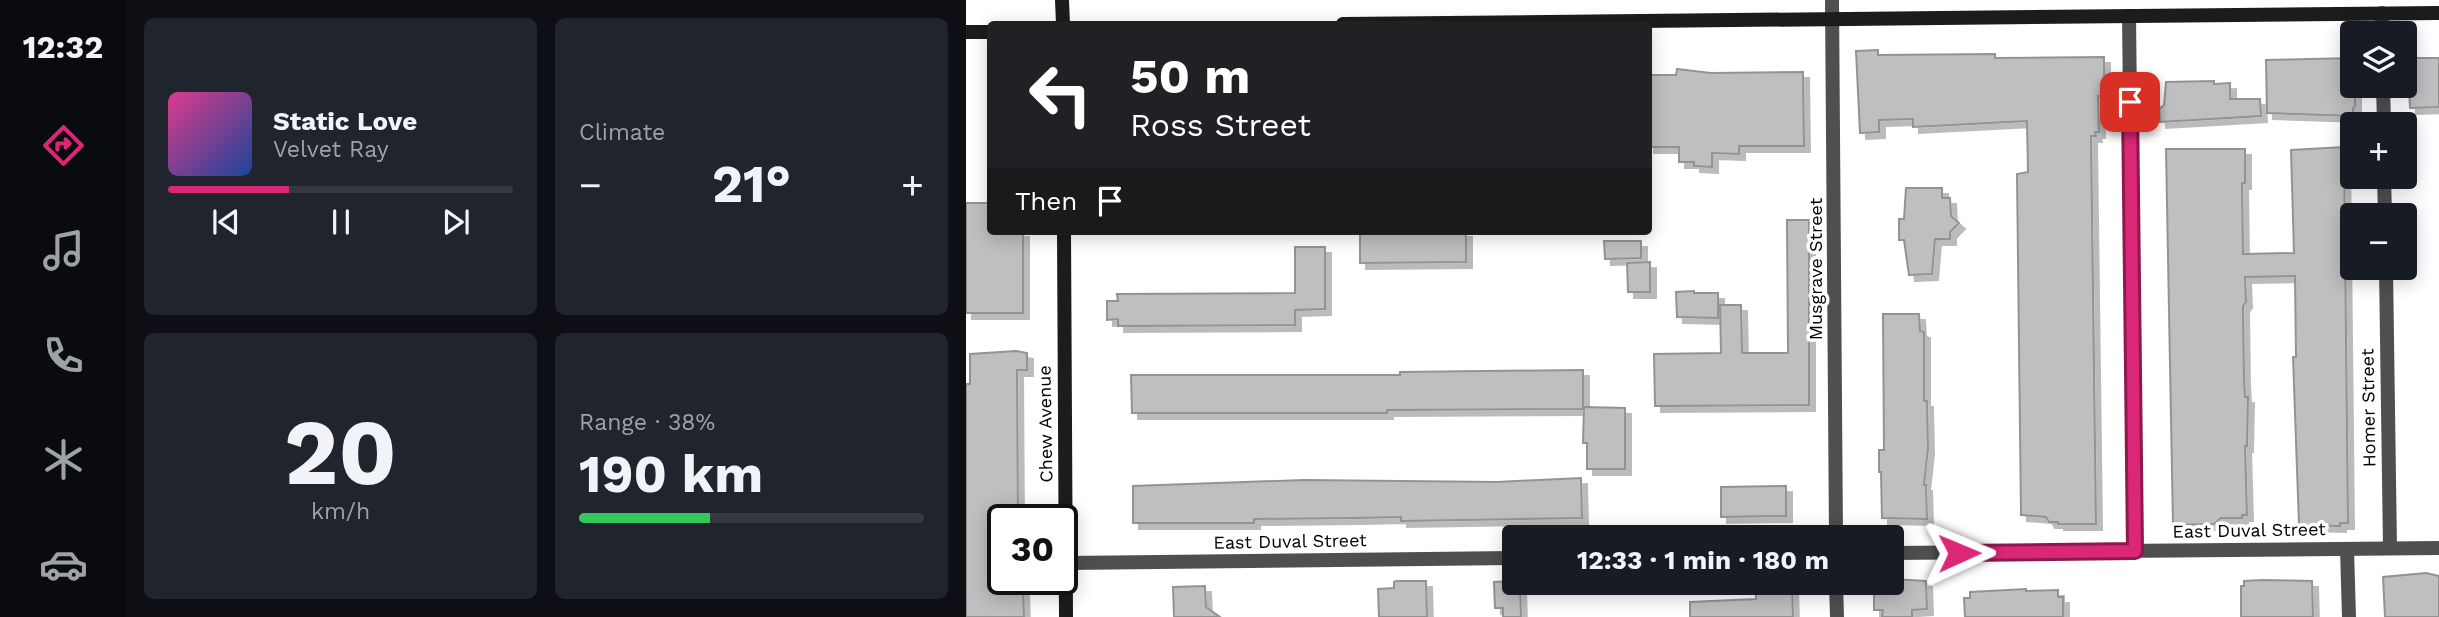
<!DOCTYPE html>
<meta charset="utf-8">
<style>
:root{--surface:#171b24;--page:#20242c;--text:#f1f3f6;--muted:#9ea1a6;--line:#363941;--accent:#db2777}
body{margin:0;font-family:"Work Sans",sans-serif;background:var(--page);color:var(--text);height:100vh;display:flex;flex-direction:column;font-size:26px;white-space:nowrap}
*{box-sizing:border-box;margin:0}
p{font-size:23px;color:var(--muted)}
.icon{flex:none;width:38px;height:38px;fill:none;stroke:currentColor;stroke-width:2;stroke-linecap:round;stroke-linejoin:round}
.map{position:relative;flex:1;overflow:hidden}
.sheet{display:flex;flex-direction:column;gap:18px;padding:18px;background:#0d0f14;width:840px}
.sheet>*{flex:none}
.top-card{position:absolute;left:21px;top:21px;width:665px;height:214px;border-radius:7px;box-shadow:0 4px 18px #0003;background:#202124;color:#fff;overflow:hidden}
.tools{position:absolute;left:1374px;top:21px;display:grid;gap:14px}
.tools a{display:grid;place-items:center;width:77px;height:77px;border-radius:7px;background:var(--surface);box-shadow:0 4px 18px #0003;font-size:35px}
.speed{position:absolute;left:21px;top:504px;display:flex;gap:14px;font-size:35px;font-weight:700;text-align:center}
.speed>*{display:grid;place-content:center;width:91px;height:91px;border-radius:50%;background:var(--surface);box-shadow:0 4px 18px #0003;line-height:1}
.speed .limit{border:4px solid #111;border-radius:10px;background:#fff;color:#111}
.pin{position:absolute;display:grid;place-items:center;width:60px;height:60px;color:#fff;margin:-30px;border-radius:14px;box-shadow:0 4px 10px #0006}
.me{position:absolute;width:77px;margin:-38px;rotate:89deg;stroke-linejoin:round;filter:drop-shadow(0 0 5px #0008)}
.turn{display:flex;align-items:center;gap:24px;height:147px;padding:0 28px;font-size:32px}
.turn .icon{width:91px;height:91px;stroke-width:2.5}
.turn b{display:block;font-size:49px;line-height:60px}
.then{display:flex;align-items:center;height:66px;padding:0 28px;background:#0003;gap:14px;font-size:26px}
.big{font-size:52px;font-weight:700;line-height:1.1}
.sheet .widget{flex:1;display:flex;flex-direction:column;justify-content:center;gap:10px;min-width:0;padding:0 24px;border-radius:10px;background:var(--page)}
.sheet .dial{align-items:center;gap:0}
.dial b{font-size:91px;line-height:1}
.song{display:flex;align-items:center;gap:21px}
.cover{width:84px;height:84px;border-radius:10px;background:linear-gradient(135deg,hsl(330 70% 55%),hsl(220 70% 35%))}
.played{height:7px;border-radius:4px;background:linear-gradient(90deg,var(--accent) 35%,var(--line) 35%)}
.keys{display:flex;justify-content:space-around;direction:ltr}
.heat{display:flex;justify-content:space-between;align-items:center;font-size:38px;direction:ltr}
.charge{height:10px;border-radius:5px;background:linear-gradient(90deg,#34c759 38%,var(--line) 0)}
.sheet .tiles{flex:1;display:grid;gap:18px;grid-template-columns:repeat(2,1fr)}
.trip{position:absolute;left:536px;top:525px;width:402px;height:70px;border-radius:7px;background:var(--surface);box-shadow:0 4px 18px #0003;font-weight:700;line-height:70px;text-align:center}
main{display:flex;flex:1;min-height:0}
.menu{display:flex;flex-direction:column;width:126px;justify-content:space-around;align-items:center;background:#090b0e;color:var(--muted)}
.menu .icon{width:49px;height:49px}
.menu .selected{color:var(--accent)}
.menu b{font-size:32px;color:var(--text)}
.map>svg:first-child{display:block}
.building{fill:#bfbfbf;stroke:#939393;stroke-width:2;filter:url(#shadow)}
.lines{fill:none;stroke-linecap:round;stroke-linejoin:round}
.street{stroke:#4f4f4f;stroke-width:14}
.secondary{stroke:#1c1c1c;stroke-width:14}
.route-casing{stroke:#8e194d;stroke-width:18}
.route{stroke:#db2777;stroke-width:12}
.labels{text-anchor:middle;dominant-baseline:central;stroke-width:7;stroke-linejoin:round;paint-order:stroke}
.street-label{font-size:18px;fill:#000;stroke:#fff}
</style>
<main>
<nav class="menu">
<b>12:32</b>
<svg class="icon selected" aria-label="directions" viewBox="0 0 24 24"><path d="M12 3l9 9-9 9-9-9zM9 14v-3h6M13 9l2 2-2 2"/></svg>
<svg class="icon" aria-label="music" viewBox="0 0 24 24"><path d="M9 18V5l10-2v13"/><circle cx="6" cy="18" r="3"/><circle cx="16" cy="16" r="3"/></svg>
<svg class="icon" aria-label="phone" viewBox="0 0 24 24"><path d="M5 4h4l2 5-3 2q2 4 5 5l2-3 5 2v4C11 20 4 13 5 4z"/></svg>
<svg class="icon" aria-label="climate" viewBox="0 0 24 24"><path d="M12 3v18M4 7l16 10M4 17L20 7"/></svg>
<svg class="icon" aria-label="car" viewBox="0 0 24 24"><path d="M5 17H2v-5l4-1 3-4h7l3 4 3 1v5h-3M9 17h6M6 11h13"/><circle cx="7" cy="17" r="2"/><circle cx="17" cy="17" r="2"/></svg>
</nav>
<section class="sheet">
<div class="tiles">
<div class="widget">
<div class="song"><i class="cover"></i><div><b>Static Love</b><p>Velvet Ray</p></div></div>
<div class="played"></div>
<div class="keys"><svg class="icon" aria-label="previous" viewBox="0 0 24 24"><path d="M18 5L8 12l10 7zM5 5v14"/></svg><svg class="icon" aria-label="pause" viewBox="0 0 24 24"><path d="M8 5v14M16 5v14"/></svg><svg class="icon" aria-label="next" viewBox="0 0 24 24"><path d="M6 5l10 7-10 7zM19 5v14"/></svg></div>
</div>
<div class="widget"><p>Climate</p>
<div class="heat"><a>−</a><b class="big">21°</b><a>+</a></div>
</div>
<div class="widget dial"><b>20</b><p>km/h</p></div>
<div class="widget"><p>Range · 38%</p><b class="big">190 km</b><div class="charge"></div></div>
</div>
</section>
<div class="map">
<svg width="1473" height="617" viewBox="0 0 1473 617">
<defs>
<filter id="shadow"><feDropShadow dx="6" dy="6" stdDeviation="0" flood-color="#0004"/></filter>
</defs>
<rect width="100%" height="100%" fill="#fff"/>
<g class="building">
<polygon points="912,50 912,55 1029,54 1029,58 1138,57 1138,97 1132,96 1133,132 1129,132 1130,136 1125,136 1130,524 1092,524 1092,522 1083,522 1080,517 1055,515 1051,174 1062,172 1061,121 947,127 947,119 913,120 913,132 894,133 890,51"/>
<polygon points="1386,58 1386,86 1387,90 1389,89 1389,107 1387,108 1387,116 1301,113 1300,60"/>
<polygon points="1446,58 1473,58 1473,107 1444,108 1443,88 1447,88"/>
<polygon points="711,69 745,73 837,72 838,146 773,146 773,154 746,153 746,167 728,166 728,162 713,162 713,147 682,147 682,75 710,75"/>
<polygon points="1248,81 1248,84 1264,83 1264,99 1294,99 1295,116 1194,122 1193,109 1198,105 1200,82"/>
<polygon points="1378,147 1382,523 1374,523 1374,526 1333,525 1327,357 1330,357 1329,276 1279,277 1280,302 1277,306 1278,380 1279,397 1282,397 1281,446 1279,446 1281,515 1276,515 1276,518 1255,518 1248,524 1207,525 1200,149 1279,149 1279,183 1276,183 1277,254 1328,253 1325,150"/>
<polygon points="940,188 976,188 976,198 984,198 985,216 993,223 984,232 984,239 969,239 966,274 943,275 938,240 933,240 933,219 938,219"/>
<polygon points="0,203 24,203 24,231 57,231 57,313 0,313"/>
<polygon points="821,220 843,220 843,405 689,406 688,354 755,353 754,305 775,305 776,353 822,353"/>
<polygon points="394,231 500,231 500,262 394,263"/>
<polygon points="638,241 675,241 675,258 639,259"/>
<polygon points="329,247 359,247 359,309 329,310 329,325 152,326 152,319 141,320 141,301 152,301 151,294 329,293"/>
<polygon points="684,262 684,292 662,292 661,263"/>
<polygon points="728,291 728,293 752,293 752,318 711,317 710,292"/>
<polygon points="917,314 953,314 954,331 958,332 958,401 961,401 962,448 958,485 960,485 961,519 916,518 915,472 913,472 913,450 918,450"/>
<polygon points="50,351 61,353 61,370 51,370 52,520 37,520 37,579 54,579 54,587 57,587 58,617 0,617 0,384 4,384 4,354"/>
<polygon points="617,370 617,409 421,410 421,413 166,413 165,375 434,375 434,372"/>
<polygon points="618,407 659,408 659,469 621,469 621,443 617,443"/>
<polygon points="615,478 616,518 435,521 435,517 390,518 288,519 288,523 167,523 167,486 338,480 531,482"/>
<polygon points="820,486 820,516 755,517 755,487"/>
<polygon points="1460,573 1473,576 1473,617 1419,617 1417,577"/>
<polygon points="926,579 960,581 961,609 946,610 946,617 916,617 917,610 908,610 908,587 914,587 915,583 926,583"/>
<polygon points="1297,580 1346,581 1347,617 1275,617 1275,586 1278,586 1278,581"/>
<polygon points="430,581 460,581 461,617 413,617 412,589 428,588 428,582"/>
<polygon points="548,581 554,583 555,617 537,617 537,608 529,608 528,582"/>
<polygon points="790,583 826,583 827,617 724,617 724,602 790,599"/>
<polygon points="239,586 240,607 254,617 208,617 207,587"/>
<polygon points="1060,589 1060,591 1092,590 1092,597 1097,597 1097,617 999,617 998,598 1004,598 1004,592"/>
</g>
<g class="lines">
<g class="street">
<polyline points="866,0 870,537"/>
<polyline points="1416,13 1416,33"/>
<polyline points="1163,16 1169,551"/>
<polyline points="1417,86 1418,124"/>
<polyline points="1418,177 1419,215"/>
<polyline points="1420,268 1424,548"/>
<polyline points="1381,549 1383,617"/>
<polyline points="926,553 1473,548"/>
<polyline points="100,563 548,558"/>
<polyline points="870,583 871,617"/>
</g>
<g class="secondary">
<polyline points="96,0 97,24"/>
<polyline points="377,24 1473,13"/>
<polyline points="0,32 24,32"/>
<polyline points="98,231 100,617"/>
</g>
</g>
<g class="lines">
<g class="route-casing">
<polyline id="route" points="993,553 1169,551 1164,102"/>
</g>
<use href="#route" class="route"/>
</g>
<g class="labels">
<g class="street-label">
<text transform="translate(849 269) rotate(-90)">Musgrave Street</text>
<text transform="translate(1402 408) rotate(-91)">Homer Street</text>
<text transform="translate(79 424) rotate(-91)">Chew Avenue</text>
<text transform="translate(1283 530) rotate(-1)">East Duval Street</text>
<text transform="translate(324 541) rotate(-1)">East Duval Street</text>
</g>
</g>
</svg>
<div class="tools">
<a><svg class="icon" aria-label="layers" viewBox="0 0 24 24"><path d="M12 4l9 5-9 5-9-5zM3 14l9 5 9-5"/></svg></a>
<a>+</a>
<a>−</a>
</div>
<div class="speed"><div class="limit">30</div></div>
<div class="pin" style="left:1164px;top:102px;background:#d93025"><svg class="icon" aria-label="arrive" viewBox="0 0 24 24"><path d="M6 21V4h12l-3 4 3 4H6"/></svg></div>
<svg class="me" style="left:993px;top:553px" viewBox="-20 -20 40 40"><path d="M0-17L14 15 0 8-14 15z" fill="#db2777" stroke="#fff" stroke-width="4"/></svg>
<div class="trip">12:33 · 1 min · 180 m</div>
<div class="top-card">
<div class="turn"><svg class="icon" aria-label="left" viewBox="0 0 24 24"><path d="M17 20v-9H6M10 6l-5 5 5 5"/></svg><div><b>50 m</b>Ross Street</div></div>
<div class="then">Then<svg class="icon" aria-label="arrive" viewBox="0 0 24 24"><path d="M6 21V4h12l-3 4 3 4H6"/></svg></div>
</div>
</div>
</main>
